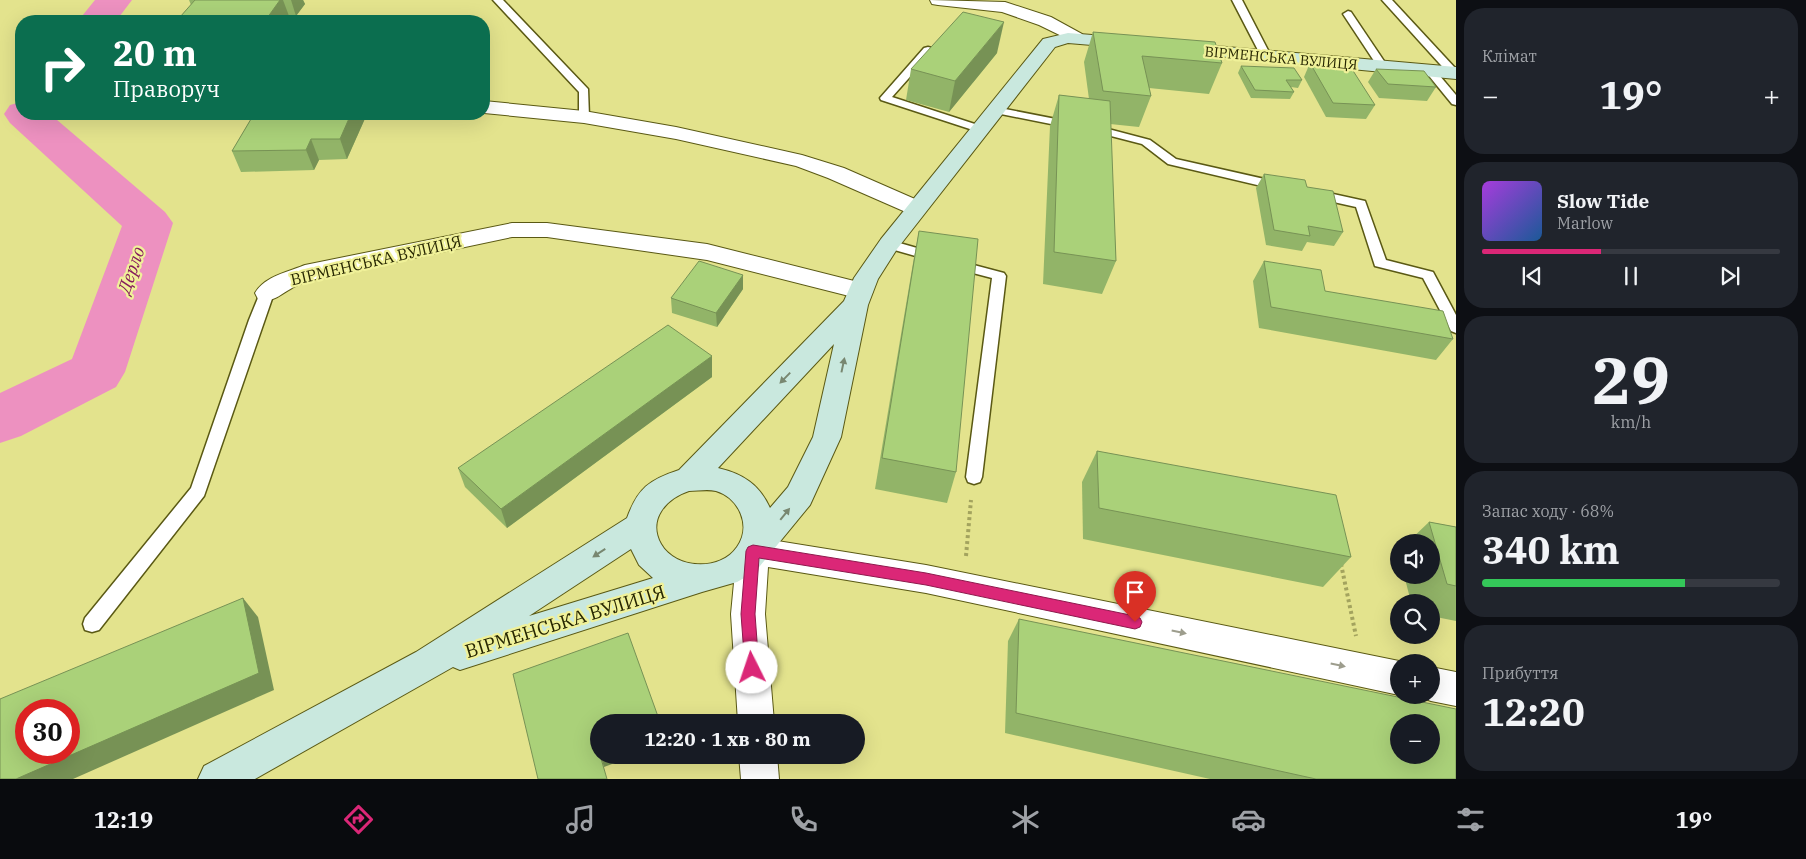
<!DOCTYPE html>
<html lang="uk">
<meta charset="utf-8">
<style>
:root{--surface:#171b24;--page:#20242c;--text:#f1f3f6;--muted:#9ea1a6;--line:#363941;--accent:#db2777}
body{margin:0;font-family:"IBM Plex Serif",serif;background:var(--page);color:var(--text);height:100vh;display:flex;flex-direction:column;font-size:19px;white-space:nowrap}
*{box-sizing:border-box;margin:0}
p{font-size:16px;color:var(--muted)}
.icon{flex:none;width:28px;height:28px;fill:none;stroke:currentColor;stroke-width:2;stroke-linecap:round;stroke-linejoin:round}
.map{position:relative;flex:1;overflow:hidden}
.panel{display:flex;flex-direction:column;gap:8px;padding:8px;background:#0d0f14;width:350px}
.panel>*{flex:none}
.hud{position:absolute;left:15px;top:15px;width:475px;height:105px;border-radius:20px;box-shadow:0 5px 20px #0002;background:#0b6e4f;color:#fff;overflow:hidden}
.fabs{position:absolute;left:1390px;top:534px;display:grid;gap:10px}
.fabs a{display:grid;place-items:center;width:50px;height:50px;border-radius:50%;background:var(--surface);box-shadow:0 5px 20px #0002;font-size:25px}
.speed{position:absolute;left:15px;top:699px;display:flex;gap:10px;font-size:25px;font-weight:700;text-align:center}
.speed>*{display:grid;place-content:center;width:65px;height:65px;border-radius:50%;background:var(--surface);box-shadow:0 5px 20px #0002;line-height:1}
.speed .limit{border:8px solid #d22;background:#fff;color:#111}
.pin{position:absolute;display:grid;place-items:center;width:42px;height:42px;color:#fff;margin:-51px -21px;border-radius:50% 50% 50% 0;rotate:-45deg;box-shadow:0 0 5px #0007}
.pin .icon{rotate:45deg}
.me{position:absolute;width:55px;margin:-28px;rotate:356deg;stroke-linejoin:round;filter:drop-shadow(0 0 4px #0008)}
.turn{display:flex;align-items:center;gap:18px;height:105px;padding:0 15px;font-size:22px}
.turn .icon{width:65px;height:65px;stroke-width:2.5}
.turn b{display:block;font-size:35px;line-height:42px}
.big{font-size:38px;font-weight:700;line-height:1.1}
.panel .widget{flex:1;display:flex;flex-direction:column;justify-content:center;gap:8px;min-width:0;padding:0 18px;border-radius:20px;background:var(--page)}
.panel .dial{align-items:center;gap:0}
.dial b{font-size:65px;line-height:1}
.song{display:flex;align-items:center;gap:15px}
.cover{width:60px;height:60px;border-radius:8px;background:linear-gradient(135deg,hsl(280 70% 55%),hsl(210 70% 35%))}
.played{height:5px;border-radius:2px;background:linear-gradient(90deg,var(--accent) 40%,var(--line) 40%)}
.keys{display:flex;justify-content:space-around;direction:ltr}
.heat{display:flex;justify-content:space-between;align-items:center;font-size:28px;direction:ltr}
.charge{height:8px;border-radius:4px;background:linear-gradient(90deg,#34c759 68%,var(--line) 0)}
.trip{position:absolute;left:590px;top:714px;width:275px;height:50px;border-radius:25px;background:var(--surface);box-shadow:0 5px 20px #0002;font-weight:700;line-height:50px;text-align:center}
.tabs{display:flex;height:80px;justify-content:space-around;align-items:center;background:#090b0e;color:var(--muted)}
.tabs .icon{width:35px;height:35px}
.tabs .current{color:var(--accent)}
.tabs b{font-size:22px;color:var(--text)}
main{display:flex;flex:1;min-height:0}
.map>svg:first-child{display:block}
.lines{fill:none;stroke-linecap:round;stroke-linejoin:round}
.river{fill:#ed91c0;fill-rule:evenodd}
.lane-casing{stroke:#5a5914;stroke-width:3}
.street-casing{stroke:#5a5914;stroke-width:2}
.secondary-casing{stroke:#5a5914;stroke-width:2}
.path{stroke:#a3a35e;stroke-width:4;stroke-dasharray:3 3;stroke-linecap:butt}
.lane{fill:#fff;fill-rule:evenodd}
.street{fill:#fff;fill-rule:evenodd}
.secondary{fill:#c9e8de;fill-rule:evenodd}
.wall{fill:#92b468}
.shaded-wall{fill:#779255}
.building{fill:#aad179;stroke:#779255;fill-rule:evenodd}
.oneway{fill:#788770}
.oneway2{fill:#9d9d8d}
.route{fill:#db2777;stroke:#8e194d}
.labels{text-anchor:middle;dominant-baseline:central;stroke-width:4.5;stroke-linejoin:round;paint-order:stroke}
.far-street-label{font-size:14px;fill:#262601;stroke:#f0f199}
.street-label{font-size:16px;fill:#262601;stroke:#f0f199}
.water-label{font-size:18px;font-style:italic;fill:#861c5d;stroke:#f0f199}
.near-street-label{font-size:19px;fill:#262601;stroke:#f0f199}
</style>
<main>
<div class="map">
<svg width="1456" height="779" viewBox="0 0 1456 779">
<rect width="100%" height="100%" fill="#e3e38d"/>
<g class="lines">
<g class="river">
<polygon points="95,0 132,0 116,21 78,21"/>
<polygon points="21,102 21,114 50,114 165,212 173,223 125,372 116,387 21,436 0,443 0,393 72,359 122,226 10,123 4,114 10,105"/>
</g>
<g class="lane-casing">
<g id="lane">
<polygon points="493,0 503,0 588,89 589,117 588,119 580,119 579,117 579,92"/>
<polygon points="1232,0 1242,0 1271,56 1270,58 1262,58 1261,56"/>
<polygon points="1382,0 1392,0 1456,69 1456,74 1449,74"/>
<polygon points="1348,11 1351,12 1388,67 1387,69 1383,70 1378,67 1343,14"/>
<polygon points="928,47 932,48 932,52 892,97 984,127 986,129 984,131 976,131 881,100 880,98 924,48"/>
<polygon points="1430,68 1434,69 1456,95 1456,105 1452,104 1425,71"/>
<polygon points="995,107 1112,130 1150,140 1176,159 1278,182 1284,186 1278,190 1168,164 1142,144 1111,136 991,112 990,110 991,108"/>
<polygon points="1315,190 1365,201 1386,260 1433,272 1456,315 1456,333 1451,331 1423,278 1375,266 1356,207 1311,197 1309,194 1311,191"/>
<polygon points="889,240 938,254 940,257 933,261 884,247 883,244 884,241"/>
<polygon points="955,260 1004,273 1006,276 982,477 980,482 974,484 968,482 966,477 992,278 950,267 948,264 950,261"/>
<polygon points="267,288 272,290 274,293 204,496 99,630 92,632 85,630 83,624 85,618 191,488 249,320 260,293 262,290"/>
</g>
</g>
<g class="street-casing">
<g id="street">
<polygon points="930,0 1005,2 1051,17 1082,34 1085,38 1082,42 1076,43 1039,25 1002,12 938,5 932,4"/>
<polygon points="484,101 584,111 676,127 802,155 844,168 924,203 927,208 924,213 916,215 908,213 828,178 796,166 676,139 584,123 484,113"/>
<path d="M 512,223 L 547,223 L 707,244 L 870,285 L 873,291 L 870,297 L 861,299 L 707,260 L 547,237 L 512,237 L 319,278 C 310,281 300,283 292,288 C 279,295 274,303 258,299 L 255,293 C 265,276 288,272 305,265 Z"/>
<polygon points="753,537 926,565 1399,661 1402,662 1399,662 1399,695 926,593 768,567 765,614 774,722 738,722 731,614 737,551 742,541"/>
<polygon points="1431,667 1456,672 1456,706 1431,701 1418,696 1431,695"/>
<polygon points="739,755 777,755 779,779 741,779"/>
</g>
</g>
<g class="secondary-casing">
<g id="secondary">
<path d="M 1068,33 L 1128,38 L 1134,39 L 1137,43 L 1134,47 L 1128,48 L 1068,43 L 1055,47 L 897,249 L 878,279 L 868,305 L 841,437 L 810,505 L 755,572 L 737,582 L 702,592 L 460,670 L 453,667 L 255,779 L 198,779 L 204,766 L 416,652 L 627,518 C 638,488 649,480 679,470 L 844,301 L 854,278 L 881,239 L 1043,39 ZM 834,344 L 813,437 L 788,487 L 770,508 C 759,484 743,474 718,468 ZM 689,491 C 698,491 707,489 716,491 C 739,498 752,526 737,547 C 720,572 675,569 661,544 C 647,519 667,498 689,491 ZM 631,549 L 639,565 L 653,578 L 529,616 Z"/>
<polygon points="1181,43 1456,67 1456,79 1175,52 1172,48 1175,44"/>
</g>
</g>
<g class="path">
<polyline points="966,556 971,500"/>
<polyline points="1341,564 1356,636"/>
</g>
<use href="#lane" class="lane"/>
<use href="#street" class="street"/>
<use href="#secondary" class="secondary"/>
</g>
<g class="wall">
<polygon points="189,0 303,0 305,4 296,16 180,17 191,5"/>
<polygon points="1093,32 1222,63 1209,94 1149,88 1151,96 1139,127 1110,124 1116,261 1102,294 1043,284 1050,126 1059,95 1089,99 1084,62"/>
<polygon points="997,53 949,112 906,100 911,69"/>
<polygon points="1310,63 1375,105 1366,119 1326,117 1304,77"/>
<polygon points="1241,66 1302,80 1298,88 1291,87 1294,92 1290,99 1251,98 1238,73"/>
<polygon points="1376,69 1436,87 1427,101 1379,98 1368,82"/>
<polygon points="254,114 367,114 347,159 319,160 314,170 241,172 232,151"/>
<polygon points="1264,174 1307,187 1343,232 1334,246 1307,242 1302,251 1266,245 1256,188"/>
<polygon points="919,231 956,472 947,503 875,489 913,263"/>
<polygon points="1264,261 1325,291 1453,339 1436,360 1259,328 1253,281"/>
<polygon points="743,275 743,289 717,327 672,313 671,298"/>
<polygon points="712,356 712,377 507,528 465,487 458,468"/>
<polygon points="1097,451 1351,557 1323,587 1083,539 1082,482"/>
<polygon points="1429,522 1456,527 1456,621 1431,616 1431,602 1411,602 1404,575 1431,575 1431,542 1408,542"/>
<polygon points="1019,619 1456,779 1210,779 1005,733 1008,641"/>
</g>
<g class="shaded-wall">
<polygon points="280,0 283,0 289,16 285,21 265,21"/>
<polygon points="291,0 303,0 305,4 296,16"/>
<polygon points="1004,22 997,53 949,112 955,81"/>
<polygon points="351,114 367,114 347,159 340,139"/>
<polygon points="311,139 319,160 314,170 306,150"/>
<polygon points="743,275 743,289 717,327 716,313"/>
<polygon points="712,356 712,377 507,528 501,509"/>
<polygon points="243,598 258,617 274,690 73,779 16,779"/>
<polygon points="600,755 636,755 604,767"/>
</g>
<g class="building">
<polygon points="195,0 280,0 265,21 148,21 151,17 180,17"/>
<polygon points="963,12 1004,22 955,81 911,69"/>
<polygon points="1093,32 1215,42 1222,63 1142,56 1151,96 1103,91"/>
<polygon points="1310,63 1350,66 1375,105 1333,103"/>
<polygon points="1241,66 1294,68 1302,80 1286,80 1294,92 1255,90"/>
<polygon points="1376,69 1424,71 1436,87 1388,84"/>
<polygon points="1059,95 1110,101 1116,261 1054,252"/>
<polygon points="254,114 351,114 340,139 311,139 306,150 232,151"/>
<polygon points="1264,174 1305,180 1307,187 1333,191 1343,232 1308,226 1310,236 1274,230"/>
<polygon points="919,231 978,239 956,472 882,458"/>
<polygon points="699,261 743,275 716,313 671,298"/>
<polygon points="1264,261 1321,270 1325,291 1443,311 1453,339 1271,307"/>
<polygon points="668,325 712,356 501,509 458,468"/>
<polygon points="1097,451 1336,495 1351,557 1099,508"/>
<polygon points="1429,522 1456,527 1456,586 1447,584"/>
<path d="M 243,598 L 259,673 L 16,779 L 0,779 L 0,699 ZM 26,710 L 69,710 L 69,752 L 26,752 Z"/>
<path d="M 1019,619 L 1456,709 L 1456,779 L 1316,779 L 1016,713 ZM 1399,722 L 1431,722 L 1431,755 L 1399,755 Z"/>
<polygon points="628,633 660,722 599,722 599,755 600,755 607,779 538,779 513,674"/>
</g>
<defs><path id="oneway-solid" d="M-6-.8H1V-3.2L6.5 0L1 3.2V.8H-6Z" transform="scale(1.25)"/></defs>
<g class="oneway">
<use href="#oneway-solid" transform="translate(843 365) rotate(-78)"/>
<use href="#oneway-solid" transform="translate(785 378) rotate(134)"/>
<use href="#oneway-solid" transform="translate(785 514) rotate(-51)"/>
<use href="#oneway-solid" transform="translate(599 553) rotate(147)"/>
</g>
<g class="oneway2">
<use href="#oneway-solid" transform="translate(1179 632) rotate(12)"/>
<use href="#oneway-solid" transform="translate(1338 665) rotate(12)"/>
</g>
<polygon class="route" points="753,545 926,573 1135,616 1140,618 1142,622 1140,627 1135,629 926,585 759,558 755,614 759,668 757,673 752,675 747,673 745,668 741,614 746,551 748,547"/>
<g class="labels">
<g class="far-street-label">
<text transform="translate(1281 58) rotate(5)">ВІРМЕНСЬКА ВУЛИЦЯ</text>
</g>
<g class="street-label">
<text transform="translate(376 260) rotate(-13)">ВІРМЕНСЬКА ВУЛИЦЯ</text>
</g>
<g class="water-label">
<text transform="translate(131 270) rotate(-71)">Дерло</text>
</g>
<g class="near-street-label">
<text transform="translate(565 621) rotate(-17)">ВІРМЕНСЬКА ВУЛИЦЯ</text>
</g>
</g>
</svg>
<div class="fabs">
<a><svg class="icon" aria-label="sound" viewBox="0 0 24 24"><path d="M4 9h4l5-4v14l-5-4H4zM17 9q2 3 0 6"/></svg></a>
<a><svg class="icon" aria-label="search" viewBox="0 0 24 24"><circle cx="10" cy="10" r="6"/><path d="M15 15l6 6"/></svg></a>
<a>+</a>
<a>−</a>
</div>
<div class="speed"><div class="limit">30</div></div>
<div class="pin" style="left:1135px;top:622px;background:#d93025"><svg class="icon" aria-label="arrive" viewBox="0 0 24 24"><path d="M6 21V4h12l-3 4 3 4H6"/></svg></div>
<svg class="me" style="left:752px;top:668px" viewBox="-20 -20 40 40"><circle r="19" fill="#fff"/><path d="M0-13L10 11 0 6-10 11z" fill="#db2777"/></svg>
<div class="trip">12:20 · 1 хв · 80 m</div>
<div class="hud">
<div class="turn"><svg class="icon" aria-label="right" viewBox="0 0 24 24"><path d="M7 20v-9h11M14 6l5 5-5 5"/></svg><div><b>20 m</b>Праворуч</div></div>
</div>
</div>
<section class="panel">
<div class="widget"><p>Клімат</p>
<div class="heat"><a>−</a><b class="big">19°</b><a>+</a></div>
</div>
<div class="widget">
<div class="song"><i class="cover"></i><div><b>Slow Tide</b><p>Marlow</p></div></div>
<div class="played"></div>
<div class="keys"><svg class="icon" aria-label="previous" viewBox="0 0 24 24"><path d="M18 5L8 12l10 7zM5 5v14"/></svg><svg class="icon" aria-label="pause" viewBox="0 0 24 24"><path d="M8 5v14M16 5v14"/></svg><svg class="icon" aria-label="next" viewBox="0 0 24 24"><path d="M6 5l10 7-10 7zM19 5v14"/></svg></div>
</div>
<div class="widget dial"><b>29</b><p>km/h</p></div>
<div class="widget"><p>Запас ходу · 68%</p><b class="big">340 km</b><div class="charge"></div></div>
<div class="widget"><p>Прибуття</p><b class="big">12:20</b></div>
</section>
</main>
<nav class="tabs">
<b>12:19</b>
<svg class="icon current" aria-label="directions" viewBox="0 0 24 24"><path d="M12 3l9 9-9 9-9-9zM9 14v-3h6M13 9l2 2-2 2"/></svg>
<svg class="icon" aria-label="music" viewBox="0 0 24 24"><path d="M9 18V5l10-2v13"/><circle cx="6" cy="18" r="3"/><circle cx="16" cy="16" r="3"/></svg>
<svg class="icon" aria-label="phone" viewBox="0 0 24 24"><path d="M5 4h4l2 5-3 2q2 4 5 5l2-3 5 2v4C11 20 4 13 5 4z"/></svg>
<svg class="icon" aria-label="climate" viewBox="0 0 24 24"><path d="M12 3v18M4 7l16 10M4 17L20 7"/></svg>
<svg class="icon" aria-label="car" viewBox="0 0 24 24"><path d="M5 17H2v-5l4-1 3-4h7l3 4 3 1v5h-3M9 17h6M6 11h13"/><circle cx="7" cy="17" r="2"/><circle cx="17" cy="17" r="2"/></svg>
<svg class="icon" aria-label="filters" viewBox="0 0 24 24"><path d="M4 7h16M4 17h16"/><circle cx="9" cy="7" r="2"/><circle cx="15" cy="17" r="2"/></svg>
<b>19°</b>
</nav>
